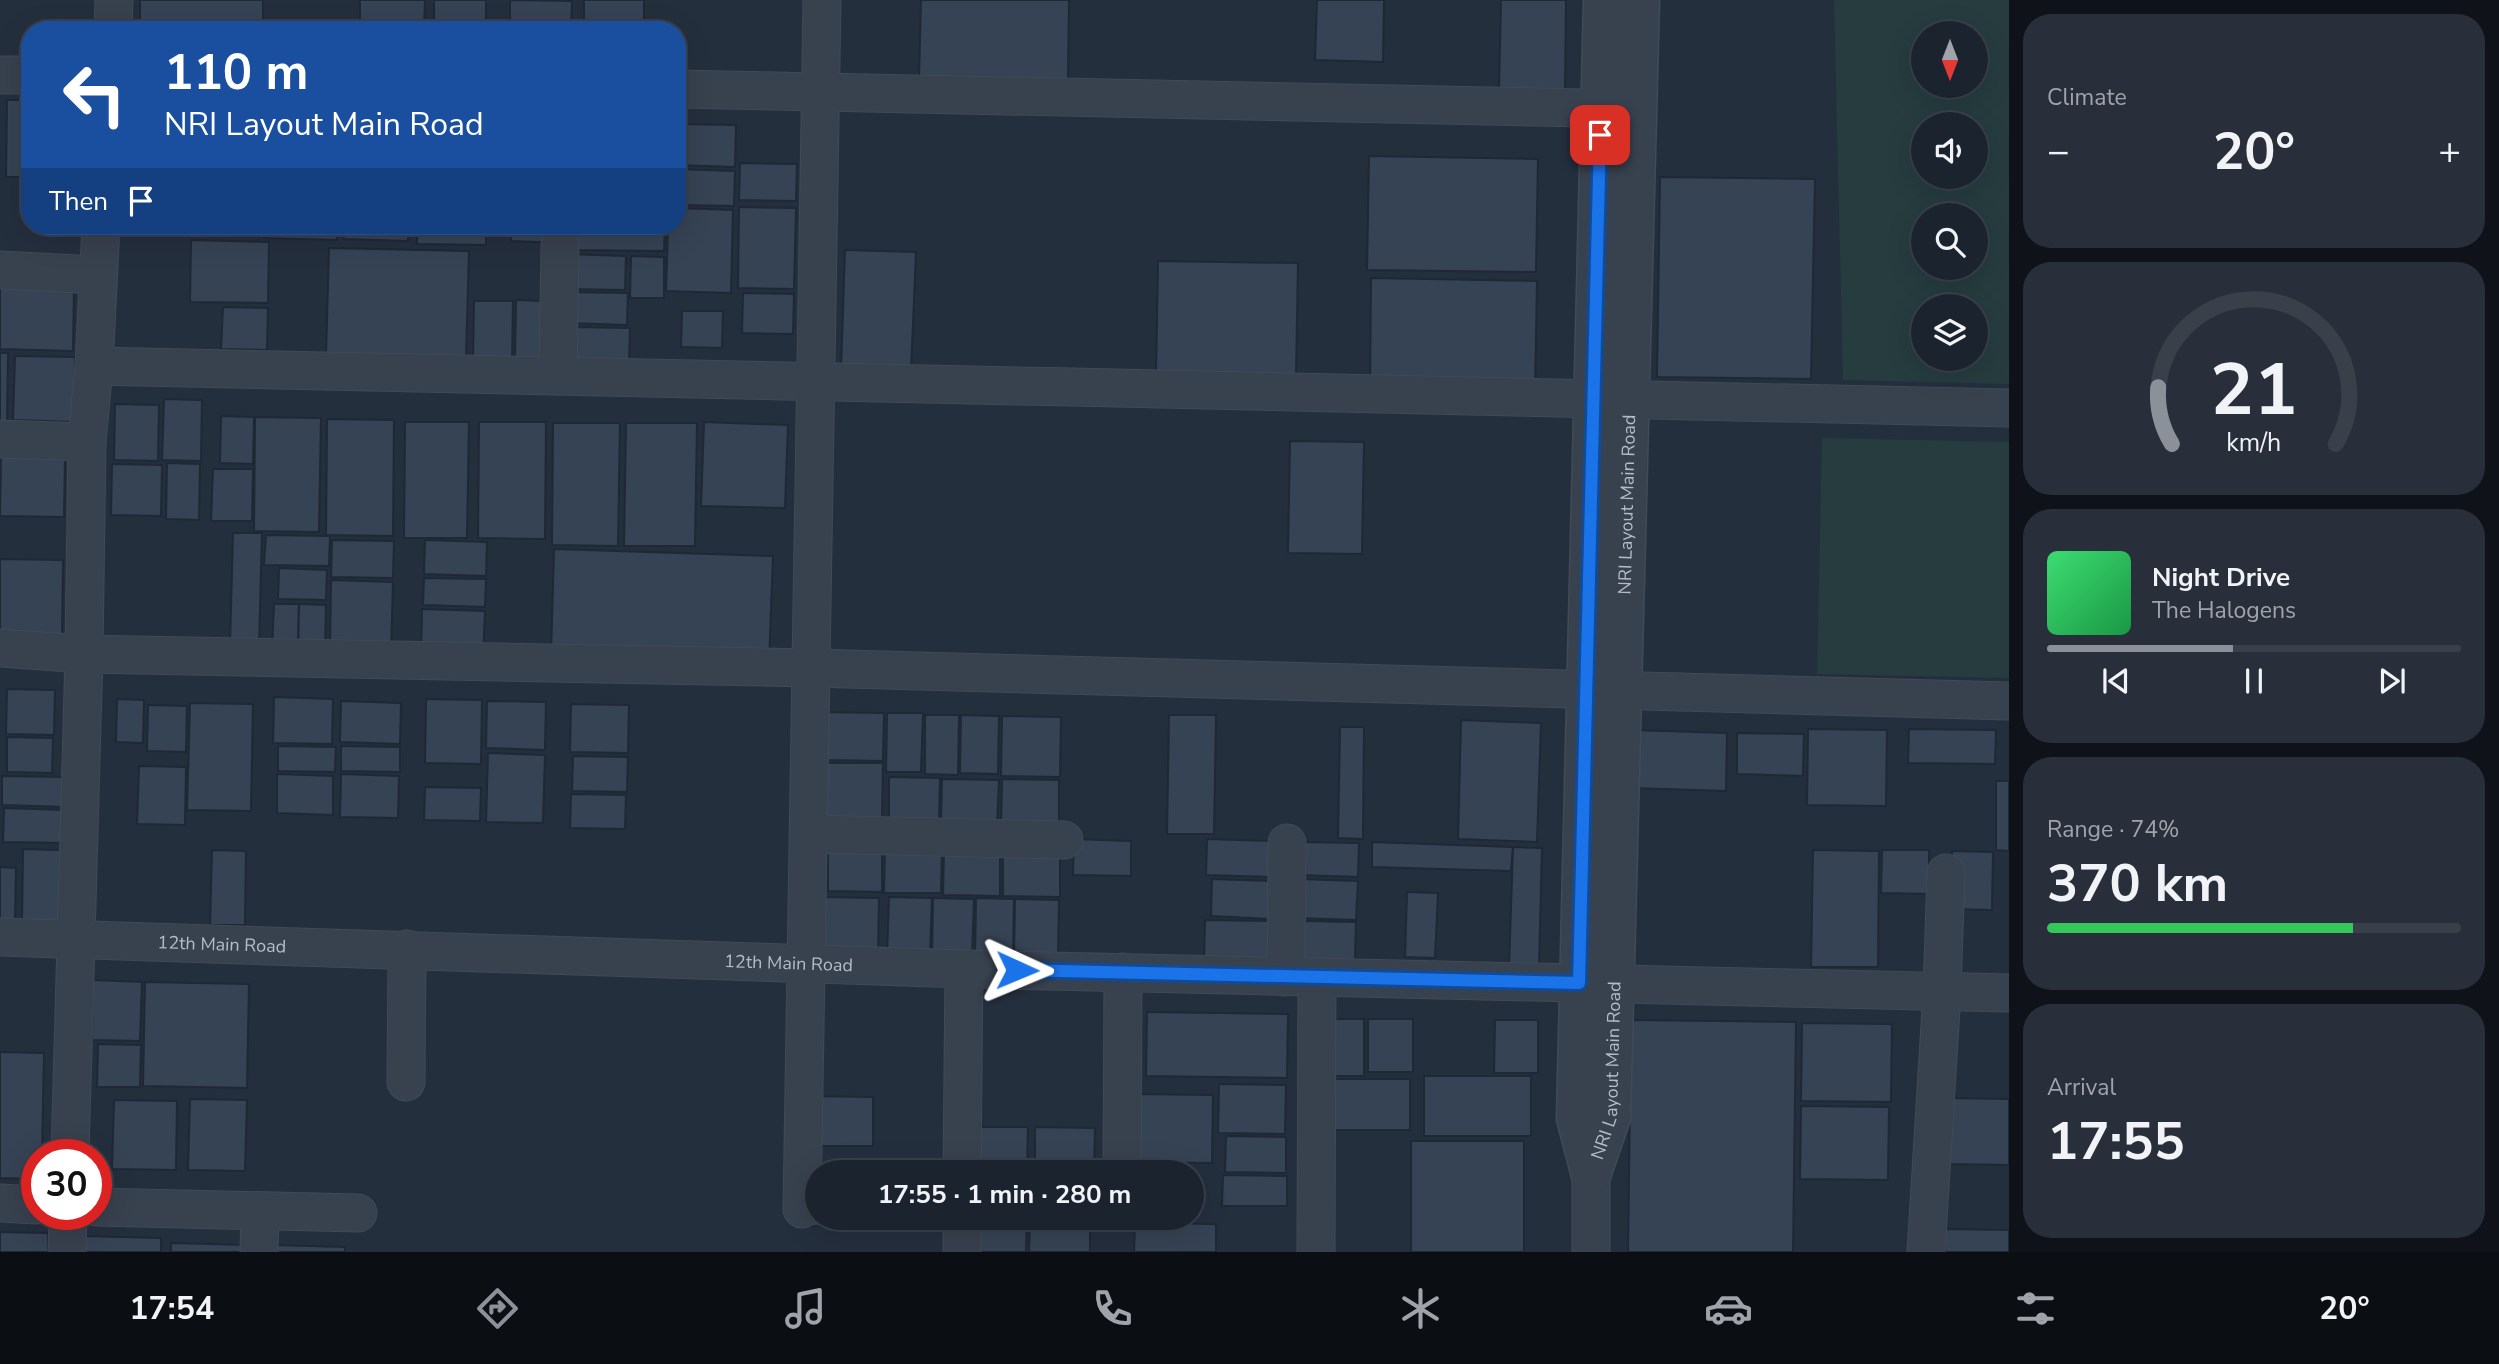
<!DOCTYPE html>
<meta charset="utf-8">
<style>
:root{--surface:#1b232e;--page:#282f3a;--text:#f1f3f6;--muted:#a0a4aa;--line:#39404a;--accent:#8c9099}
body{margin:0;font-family:"Nunito Sans",sans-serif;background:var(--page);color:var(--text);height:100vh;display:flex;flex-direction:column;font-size:26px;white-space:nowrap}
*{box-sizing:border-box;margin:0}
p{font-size:23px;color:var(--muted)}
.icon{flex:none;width:38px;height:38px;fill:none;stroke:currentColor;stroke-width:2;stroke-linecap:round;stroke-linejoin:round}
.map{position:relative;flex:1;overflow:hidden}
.side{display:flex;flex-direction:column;gap:14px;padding:14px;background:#0f1319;width:490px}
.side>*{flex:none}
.top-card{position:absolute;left:21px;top:21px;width:665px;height:214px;border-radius:28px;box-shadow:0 7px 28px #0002,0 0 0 2px var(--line);background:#1a4fa0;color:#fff;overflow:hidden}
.needle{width:46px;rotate:180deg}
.fabs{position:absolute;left:1911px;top:21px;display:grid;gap:14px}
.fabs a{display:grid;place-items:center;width:77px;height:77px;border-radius:50%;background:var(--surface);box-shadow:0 7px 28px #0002,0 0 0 2px var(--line);font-size:35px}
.speed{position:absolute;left:21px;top:1139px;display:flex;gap:14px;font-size:35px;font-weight:700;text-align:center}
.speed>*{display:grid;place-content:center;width:91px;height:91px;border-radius:50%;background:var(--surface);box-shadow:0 7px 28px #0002,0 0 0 2px var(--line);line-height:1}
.speed .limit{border:10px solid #d22;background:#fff;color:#111}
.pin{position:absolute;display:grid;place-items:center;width:60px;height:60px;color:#fff;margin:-30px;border-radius:14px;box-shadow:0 4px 10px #0006}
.me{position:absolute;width:77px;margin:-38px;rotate:91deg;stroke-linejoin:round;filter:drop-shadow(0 0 5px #0008)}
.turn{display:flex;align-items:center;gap:24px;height:147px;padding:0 28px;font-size:32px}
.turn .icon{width:91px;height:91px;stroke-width:2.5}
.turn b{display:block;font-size:49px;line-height:60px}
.then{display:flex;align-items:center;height:66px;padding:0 28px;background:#0003;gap:14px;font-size:26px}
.big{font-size:52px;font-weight:700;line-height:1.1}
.side .widget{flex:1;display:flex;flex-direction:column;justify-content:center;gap:10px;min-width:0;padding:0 24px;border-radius:28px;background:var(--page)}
.side .dial{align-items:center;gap:0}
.dial svg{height:182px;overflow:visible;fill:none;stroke:var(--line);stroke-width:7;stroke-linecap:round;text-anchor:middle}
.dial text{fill:var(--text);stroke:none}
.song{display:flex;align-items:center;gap:21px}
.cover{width:84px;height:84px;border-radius:10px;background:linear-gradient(135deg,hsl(140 70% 55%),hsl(140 70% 35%))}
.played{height:7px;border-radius:4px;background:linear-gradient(90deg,var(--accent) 45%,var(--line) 45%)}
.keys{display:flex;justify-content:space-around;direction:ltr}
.heat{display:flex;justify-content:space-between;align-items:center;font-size:38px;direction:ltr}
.charge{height:10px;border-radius:5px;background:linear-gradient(90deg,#34c759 74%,var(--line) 0)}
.trip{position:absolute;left:805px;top:1160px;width:399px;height:70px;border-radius:35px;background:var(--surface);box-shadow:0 7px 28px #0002,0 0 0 2px var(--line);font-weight:700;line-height:70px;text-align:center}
.tabs{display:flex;height:112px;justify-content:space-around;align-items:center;background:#0b0e12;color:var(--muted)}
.tabs .icon{width:49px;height:49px}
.tabs .on{color:var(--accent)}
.tabs b{font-size:32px;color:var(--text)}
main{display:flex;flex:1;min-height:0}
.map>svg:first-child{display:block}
.green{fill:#263c3f;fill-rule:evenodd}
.building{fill:#364354;stroke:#1f2835;stroke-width:2}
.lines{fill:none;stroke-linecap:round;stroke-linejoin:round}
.minor-casing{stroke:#414a57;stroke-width:39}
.tertiary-casing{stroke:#414a57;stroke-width:41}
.minor{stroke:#38414e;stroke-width:37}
.tertiary{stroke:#38414e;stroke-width:38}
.route-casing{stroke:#114b97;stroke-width:18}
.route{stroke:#1a73e8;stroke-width:12}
.labels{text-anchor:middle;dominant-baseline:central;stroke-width:7;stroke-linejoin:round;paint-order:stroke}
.street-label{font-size:18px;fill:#b4bcc9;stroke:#1d2633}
</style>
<main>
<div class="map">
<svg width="2009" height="1252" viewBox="0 0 2009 1252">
<rect width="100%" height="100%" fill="#242f3e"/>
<g class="green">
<path d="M 1834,0 L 2009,0 L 2009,384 L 1843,380 ZM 1923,33 L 1976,33 L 1976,86 L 1923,86 ZM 1923,124 L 1976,124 L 1976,177 L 1923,177 ZM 1923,215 L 1976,215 L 1976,268 L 1923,268 ZM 1923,306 L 1976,306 L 1976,359 L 1923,359 Z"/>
<polygon points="1822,438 2009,442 2009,678 1817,674"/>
</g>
<g class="building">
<rect x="140" y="0" width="123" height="30"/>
<polygon points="360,0 425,0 424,30 360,30"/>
<polygon points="434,0 486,0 486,29 434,28"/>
<polygon points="510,0 572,1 571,30 510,30"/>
<rect x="584" y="0" width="60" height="30"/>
<polygon points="921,0 1069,0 1068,80 919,78"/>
<polygon points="1317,0 1384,0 1383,62 1315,60"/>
<polygon points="1501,0 1566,0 1565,90 1499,89"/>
<polygon points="7,100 30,100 30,177 6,177"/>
<polygon points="677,124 736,125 735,167 677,165"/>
<polygon points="1369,156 1538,159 1536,272 1367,270"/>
<polygon points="740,163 797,164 796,201 739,200"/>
<polygon points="677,169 735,171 734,206 677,205"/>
<polygon points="1660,177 1815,179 1811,379 1657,377"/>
<polygon points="739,207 796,208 794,289 738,288"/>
<polygon points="677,208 733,210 731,293 666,291 668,226 677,226"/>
<polygon points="124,226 180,226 180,234 124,232"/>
<polygon points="184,226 243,226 243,233 184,232"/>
<polygon points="265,226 337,226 337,240 264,238"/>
<polygon points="344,226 408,226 408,241 344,239"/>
<polygon points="417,226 486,226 486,245 417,244"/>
<polygon points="511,226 565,226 564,243 511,241"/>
<polygon points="575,226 665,226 664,251 575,250"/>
<polygon points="191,240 269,242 268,303 190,302"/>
<polygon points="329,248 469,251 466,358 326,355"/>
<polygon points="845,250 916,252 911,372 841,369"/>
<polygon points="566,254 626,256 625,290 566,289"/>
<polygon points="631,256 664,257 664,298 630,298"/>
<polygon points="1158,261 1298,263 1296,377 1156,374"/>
<polygon points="1371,278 1537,281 1535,393 1370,391"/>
<polygon points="0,284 74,286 73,351 0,349"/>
<polygon points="569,292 628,293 627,325 569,323"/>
<polygon points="743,293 794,294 793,334 742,333"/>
<polygon points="516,300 545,301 544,358 515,358"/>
<polygon points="474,301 513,301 512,364 473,362"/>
<polygon points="223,307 268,308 267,350 221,349"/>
<polygon points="682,311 723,311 722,348 681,347"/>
<polygon points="574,327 630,328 629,366 573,365"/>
<polygon points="0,353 8,353 7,423 0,422"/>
<polygon points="15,356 75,357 74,422 13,420"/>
<polygon points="164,399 202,400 201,461 162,460"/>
<polygon points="115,404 159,405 158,461 114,460"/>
<polygon points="221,416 254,417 253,464 220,463"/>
<polygon points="255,417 321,418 319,532 254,531"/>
<polygon points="327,419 394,420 393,536 326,535"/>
<polygon points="405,422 469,422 467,538 404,538"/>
<polygon points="479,422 546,422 545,539 478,538"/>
<polygon points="704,422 788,425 785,508 701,506"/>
<polygon points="553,423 620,423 618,546 552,545"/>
<polygon points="626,423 697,423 695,546 624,546"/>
<polygon points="1290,441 1364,442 1362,554 1288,553"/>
<polygon points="1,456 65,457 64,517 0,516"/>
<polygon points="167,463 200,464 199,520 166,519"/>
<polygon points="112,464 162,465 161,516 111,515"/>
<polygon points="213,469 253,469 252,521 211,521"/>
<polygon points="233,533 262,533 259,647 230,645"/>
<polygon points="266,535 330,536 329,566 264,565"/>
<polygon points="332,540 394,541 393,578 331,577"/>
<polygon points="425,540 487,542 486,576 424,574"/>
<polygon points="554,549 773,556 769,662 551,655"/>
<polygon points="0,559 63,560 62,638 0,637"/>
<polygon points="279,568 327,570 326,600 278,599"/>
<polygon points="424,578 486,579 485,607 423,605"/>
<polygon points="331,580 393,582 391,652 330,650"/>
<polygon points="274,604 299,604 298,650 272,649"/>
<polygon points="299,604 326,605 325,653 298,652"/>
<polygon points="422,609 485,611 483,657 421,655"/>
<polygon points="7,689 55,690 54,735 6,734"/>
<polygon points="274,697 333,699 332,744 273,743"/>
<polygon points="117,699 144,700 143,743 116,742"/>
<polygon points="426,699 482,700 481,764 425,763"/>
<polygon points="341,701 401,703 400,744 340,742"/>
<polygon points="487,701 546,702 545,750 486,748"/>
<polygon points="190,703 253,704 251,811 187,810"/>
<polygon points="571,704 629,705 628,753 570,752"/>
<polygon points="148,705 187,706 186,752 147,751"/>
<polygon points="824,712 884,713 883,761 824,760"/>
<polygon points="887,713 923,713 921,772 886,772"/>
<polygon points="925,715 959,715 958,775 925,774"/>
<polygon points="961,715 999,716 998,774 960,773"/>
<polygon points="1169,715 1216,715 1214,834 1167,834"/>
<polygon points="1002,716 1061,717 1060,777 1001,776"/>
<polygon points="1461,720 1541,723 1537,842 1458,839"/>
<polygon points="1340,727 1364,727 1363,839 1338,838"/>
<polygon points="1808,729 1887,730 1886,806 1807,805"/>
<polygon points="1909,729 1996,730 1995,764 1908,763"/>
<polygon points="1633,730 1727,733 1726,791 1631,788"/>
<polygon points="1737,733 1804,734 1803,776 1737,774"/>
<polygon points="7,737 53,738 52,773 7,772"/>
<polygon points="278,746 336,747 335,772 278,771"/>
<polygon points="341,746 400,747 400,772 341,771"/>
<polygon points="488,753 545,755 543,823 486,822"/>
<polygon points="573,756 628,757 627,792 572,791"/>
<polygon points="822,763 883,763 882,821 820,821"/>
<polygon points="139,766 186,767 185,825 137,824"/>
<polygon points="277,774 333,776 333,815 277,813"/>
<polygon points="341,774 399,776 398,818 340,817"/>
<polygon points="2,776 67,777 66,807 2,805"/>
<polygon points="889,777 940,778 939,821 889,820"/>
<polygon points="942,779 999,780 997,825 941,824"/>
<polygon points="1002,779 1059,780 1059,825 1001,824"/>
<polygon points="1996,781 2009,781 2009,851 1996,850"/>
<polygon points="425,787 481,788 480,821 424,820"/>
<polygon points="571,794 626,795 625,829 570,828"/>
<polygon points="4,808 66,810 65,843 3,842"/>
<polygon points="1074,839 1131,841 1131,876 1073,875"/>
<polygon points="1207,839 1273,841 1272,877 1206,875"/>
<polygon points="1300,842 1359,843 1358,877 1299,875"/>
<polygon points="1372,842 1513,847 1511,871 1372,867"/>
<polygon points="1513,847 1542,848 1539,967 1509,966"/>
<polygon points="828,848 882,849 882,892 828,891"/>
<polygon points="885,848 942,849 941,893 884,893"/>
<polygon points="23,849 60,850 59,924 22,922"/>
<polygon points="944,849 1000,850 1000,896 943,895"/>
<polygon points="212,850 246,851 245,925 210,925"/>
<polygon points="1003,850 1060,851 1060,897 1003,896"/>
<polygon points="1813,850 1879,851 1878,967 1811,967"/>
<polygon points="1882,850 1929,850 1929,894 1881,893"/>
<polygon points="1952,851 1993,852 1992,910 1951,909"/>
<polygon points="0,867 16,868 15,920 0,919"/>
<polygon points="1212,879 1271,881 1270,919 1211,916"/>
<polygon points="1299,879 1358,881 1356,920 1298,918"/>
<polygon points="1407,892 1438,893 1435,958 1405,957"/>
<polygon points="818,897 879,898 878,959 818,958"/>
<polygon points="889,897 932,898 930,957 887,956"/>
<polygon points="933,898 974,899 972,958 932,957"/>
<polygon points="976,898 1014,899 1013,959 975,958"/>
<polygon points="1015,899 1059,900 1058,959 1014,959"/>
<polygon points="1205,920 1270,921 1269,963 1204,961"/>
<polygon points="1303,921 1356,922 1355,961 1301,960"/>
<polygon points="93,980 142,982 140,1041 92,1040"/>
<polygon points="145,982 249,984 247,1088 143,1086"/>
<polygon points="1147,1012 1288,1014 1287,1078 1146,1076"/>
<rect x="1324" y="1019" width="40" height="57"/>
<rect x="1368" y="1019" width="45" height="53"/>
<polygon points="1495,1020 1538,1020 1538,1073 1494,1073"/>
<polygon points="1631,1020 1796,1022 1793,1252 1628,1252"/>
<polygon points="1802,1023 1892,1024 1891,1102 1801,1101"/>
<polygon points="98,1044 141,1045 140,1087 97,1087"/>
<polygon points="0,1052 44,1053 42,1155 37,1155 37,1179 0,1178"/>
<rect x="1424" y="1076" width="107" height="60"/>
<rect x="1326" y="1079" width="84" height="51"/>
<polygon points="1219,1084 1286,1085 1285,1134 1218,1133"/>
<polygon points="1137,1094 1213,1095 1212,1163 1136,1162"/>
<polygon points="810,1096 873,1097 873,1146 809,1146"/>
<polygon points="1946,1098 2009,1099 2009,1165 1945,1164"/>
<polygon points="190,1099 247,1100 245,1171 188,1170"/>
<polygon points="114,1100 177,1101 176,1170 112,1169"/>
<polygon points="1801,1106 1889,1107 1888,1180 1800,1179"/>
<polygon points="971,1127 1028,1127 1027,1172 970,1172"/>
<polygon points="1035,1127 1095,1128 1094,1172 1035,1172"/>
<polygon points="1226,1136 1286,1137 1286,1173 1225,1172"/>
<rect x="1411" y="1141" width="113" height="111"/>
<polygon points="1223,1175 1287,1176 1287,1206 1222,1206"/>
<polygon points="813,1177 817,1218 874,1218 874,1227 812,1226"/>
<polygon points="1030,1218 1090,1219 1090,1252 1029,1252"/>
<polygon points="970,1220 1027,1221 1026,1252 969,1252"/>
<polygon points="1135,1223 1216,1224 1216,1252 1134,1252"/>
<polygon points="1945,1229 2009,1230 2009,1252 1945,1252"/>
<polygon points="0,1232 48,1233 48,1252 0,1252"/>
<polygon points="82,1236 161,1238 161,1252 82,1252"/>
<polygon points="171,1243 246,1245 246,1252 171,1252"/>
<polygon points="273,1245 345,1247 345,1252 273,1252"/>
</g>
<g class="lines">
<g class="minor-casing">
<g id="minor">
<polyline points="113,30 114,0"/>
<polyline points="0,75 30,75"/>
<polyline points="677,89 1632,109"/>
<polyline points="0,270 98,275"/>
<path d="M 94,366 C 732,376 1371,397 2009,408"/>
<polyline points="558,373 560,246"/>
<polyline points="0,439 87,442"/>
<polyline points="0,648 84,654 811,668 2009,701"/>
<polyline points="809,834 1064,840"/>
<path id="s1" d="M 0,937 L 964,969 L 2009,993"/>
<polyline points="1286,977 1287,843"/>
<polyline points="406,1082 407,949"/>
<polyline points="70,1155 84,654 87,442 94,366 101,226"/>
<polyline points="962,1172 964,969"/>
<polyline points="1122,1172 1123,972"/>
<polyline points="1591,1175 1591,1252"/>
<polyline points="0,1203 37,1205"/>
<polyline points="96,1207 358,1213"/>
<polyline points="802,1209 822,0"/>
<polyline points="67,1252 68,1214"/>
<polyline points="259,1252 260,1212"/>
<polyline points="962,1252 962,1218"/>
<polyline points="1316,1252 1317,978"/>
<polyline points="1926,1252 1942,992 1946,873"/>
</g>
</g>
<g class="tertiary-casing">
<g id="tertiary">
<path id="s2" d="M 1591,1175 L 1611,1117 L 1640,0"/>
<polyline points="1591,1175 1576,1118 1603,0"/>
</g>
</g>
<use href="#minor" class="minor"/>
<use href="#tertiary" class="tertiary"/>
</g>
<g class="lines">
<g class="route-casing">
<polyline id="route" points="1017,970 1579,983 1600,135"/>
</g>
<use href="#route" class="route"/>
</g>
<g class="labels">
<g class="street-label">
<text stroke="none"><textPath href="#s2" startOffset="674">NRI Layout Main Road</textPath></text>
<text stroke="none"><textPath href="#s1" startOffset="222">12th Main Road</textPath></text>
<text stroke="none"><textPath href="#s1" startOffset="789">12th Main Road</textPath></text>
<text stroke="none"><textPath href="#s2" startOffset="107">NRI Layout Main Road</textPath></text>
</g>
</g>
</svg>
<div class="fabs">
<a><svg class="needle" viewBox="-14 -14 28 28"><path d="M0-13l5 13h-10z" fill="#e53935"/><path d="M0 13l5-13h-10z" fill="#a0a4aa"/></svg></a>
<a><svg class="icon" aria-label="sound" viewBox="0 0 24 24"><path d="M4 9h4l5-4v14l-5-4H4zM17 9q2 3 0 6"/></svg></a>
<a><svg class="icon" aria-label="search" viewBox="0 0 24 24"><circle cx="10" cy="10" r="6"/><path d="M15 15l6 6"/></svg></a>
<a><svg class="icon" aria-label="layers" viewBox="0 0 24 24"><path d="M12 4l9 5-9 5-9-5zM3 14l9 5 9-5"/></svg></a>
</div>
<div class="speed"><div class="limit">30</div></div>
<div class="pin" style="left:1600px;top:135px;background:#d93025"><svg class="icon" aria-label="arrive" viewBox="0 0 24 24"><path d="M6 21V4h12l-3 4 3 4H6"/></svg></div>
<svg class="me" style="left:1017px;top:970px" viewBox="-20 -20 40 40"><path d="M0-17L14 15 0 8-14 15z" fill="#1a73e8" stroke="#fff" stroke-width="4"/></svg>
<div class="trip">17:55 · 1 min · 280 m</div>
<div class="top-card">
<div class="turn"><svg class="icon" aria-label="left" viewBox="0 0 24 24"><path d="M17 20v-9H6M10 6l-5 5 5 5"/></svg><div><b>110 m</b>NRI Layout Main Road</div></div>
<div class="then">Then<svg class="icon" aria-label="arrive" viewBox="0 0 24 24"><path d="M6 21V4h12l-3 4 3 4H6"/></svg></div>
</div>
</div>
<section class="side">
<div class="widget"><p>Climate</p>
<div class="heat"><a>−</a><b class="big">20°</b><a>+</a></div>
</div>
<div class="widget dial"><svg viewBox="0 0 100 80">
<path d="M14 69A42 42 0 1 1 86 69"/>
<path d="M14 69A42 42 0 0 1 8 44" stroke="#8c9099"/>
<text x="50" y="56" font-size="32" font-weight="700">21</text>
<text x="50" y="72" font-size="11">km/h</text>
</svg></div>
<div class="widget">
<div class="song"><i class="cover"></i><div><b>Night Drive</b><p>The Halogens</p></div></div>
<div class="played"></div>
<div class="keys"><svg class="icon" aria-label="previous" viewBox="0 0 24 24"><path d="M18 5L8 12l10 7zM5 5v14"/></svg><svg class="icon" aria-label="pause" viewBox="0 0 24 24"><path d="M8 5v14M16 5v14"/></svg><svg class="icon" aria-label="next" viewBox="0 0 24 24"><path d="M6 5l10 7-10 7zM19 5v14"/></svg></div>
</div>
<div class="widget"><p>Range · 74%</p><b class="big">370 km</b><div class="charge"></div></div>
<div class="widget"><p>Arrival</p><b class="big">17:55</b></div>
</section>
</main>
<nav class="tabs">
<b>17:54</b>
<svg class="icon on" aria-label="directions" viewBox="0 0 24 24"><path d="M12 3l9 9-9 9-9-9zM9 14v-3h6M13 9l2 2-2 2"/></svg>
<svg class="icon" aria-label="music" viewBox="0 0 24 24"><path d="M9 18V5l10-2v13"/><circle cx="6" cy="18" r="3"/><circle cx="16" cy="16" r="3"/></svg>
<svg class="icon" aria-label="phone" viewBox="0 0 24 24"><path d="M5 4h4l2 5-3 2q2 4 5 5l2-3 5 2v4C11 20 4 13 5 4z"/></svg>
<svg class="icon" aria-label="climate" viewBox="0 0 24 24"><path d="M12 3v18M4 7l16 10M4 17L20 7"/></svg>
<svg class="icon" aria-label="car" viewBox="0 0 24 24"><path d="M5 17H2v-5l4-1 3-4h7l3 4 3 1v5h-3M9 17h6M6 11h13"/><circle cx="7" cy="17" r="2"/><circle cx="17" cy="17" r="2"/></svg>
<svg class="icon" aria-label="filters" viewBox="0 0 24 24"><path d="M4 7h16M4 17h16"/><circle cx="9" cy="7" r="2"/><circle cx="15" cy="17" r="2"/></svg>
<b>20°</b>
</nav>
